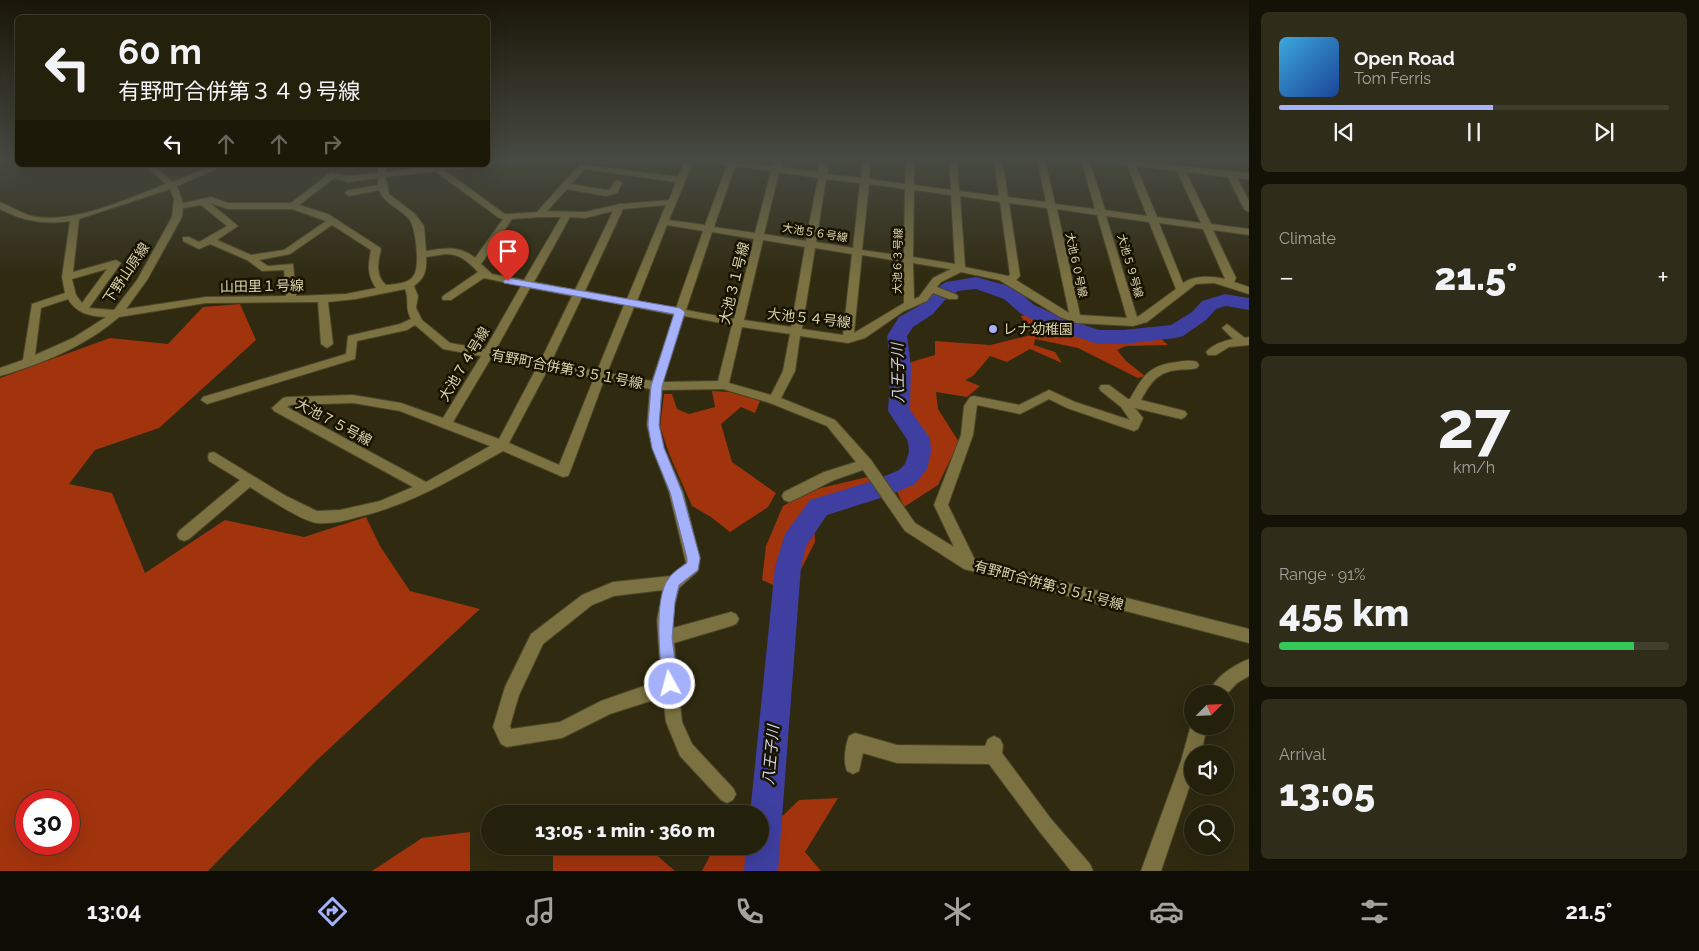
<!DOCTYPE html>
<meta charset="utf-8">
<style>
:root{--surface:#23200c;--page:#2f2d1a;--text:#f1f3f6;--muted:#a3a39d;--line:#403e2d;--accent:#a6b1fc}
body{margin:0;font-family:Raleway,"Noto Sans JP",sans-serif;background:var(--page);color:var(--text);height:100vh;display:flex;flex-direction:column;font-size:19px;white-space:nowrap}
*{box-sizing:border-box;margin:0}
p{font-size:16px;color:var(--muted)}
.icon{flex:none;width:28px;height:28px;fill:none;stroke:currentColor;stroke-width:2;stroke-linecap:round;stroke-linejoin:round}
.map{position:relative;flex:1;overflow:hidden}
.side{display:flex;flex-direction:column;gap:12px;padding:12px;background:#131207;width:450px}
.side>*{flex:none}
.hud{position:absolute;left:15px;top:15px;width:475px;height:152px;border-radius:8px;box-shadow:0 5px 20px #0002,0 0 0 1px var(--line);background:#23200c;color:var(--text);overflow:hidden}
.needle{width:32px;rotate:66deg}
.fabs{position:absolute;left:1184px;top:685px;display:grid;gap:10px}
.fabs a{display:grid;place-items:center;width:50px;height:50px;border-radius:50%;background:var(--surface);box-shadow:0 5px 20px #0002,0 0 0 1px var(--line);font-size:25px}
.speed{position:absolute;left:15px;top:790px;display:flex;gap:10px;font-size:25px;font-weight:700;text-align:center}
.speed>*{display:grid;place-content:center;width:65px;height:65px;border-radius:50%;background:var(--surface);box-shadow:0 5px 20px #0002,0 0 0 1px var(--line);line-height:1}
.speed .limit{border:8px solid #d22;background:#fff;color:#111}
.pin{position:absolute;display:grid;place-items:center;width:42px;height:42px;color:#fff;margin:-51px -21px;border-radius:50% 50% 50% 0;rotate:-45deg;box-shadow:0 0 5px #0007}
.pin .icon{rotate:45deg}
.me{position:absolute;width:55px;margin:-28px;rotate:353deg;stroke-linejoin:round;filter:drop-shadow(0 0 4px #0008)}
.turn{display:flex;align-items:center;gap:18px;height:105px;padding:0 20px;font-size:22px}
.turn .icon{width:65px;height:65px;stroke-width:2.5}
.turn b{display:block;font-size:35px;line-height:42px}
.lanes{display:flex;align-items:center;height:48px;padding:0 20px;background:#0003;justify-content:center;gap:25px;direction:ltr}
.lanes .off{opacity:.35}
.big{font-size:38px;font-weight:800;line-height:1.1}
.side .tile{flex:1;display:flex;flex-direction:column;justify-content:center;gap:8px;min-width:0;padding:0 18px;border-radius:8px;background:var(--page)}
.side .dial{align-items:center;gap:0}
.dial b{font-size:65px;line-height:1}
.song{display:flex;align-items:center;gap:15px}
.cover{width:60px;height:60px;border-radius:8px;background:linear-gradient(135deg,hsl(200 70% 55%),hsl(220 70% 35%))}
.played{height:5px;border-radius:2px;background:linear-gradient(90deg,var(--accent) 55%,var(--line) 55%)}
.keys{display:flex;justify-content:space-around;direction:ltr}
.heat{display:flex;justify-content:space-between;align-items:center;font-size:28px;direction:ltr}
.charge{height:8px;border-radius:4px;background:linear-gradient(90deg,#34c759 91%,var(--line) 0)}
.trip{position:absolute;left:481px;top:805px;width:288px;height:50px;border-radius:25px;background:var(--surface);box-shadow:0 5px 20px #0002,0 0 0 1px var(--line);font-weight:800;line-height:50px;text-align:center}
.tab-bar{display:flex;height:80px;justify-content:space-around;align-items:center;background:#0e0d05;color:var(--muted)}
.tab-bar .icon{width:35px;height:35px}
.tab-bar .active{color:var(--accent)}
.tab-bar b{font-size:22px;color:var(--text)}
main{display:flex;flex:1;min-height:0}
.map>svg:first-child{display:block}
.forest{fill:#a2340d;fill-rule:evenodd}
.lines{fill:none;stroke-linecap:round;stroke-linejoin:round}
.river{fill:#3e3fa0;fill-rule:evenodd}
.minor-casing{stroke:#4b4529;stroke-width:2}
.minor{fill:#7c7241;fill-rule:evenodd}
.route{fill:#a6b1fc;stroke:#6c73a4}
.poi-dot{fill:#a6b1fc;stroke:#181200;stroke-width:2}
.labels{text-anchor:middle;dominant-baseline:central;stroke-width:5;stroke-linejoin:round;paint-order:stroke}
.far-street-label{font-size:11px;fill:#dcd4ad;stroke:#181200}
.street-label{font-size:14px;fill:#dcd4ad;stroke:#181200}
.poi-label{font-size:14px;fill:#dcd4ad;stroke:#181200;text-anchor:start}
.water-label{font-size:15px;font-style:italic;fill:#cfd4ef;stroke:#181200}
</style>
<main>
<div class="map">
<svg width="1249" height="871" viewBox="0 0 1249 871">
<rect width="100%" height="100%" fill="#2f2a10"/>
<g class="forest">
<path d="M 240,304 L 256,340 L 159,428 L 95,450 L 69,484 L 112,493 L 145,573 L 225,520 L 304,537 L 366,517 L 380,546 L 410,591 L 480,609 L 317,760 L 208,871 L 0,871 L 0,378 L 110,338 L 168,344 L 203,307 ZM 69,801 L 69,844 L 26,844 L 26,801 Z"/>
<polygon points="1031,313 1055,325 1095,339 1160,338 1168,345 1126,346 1117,350 1126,361 1145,376 1138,378 1078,348 1035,339 1034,345 1055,352 1062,363 1030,349 1007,362 990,356 973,376 965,380 980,386 967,397 936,392 938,409 959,442 938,485 904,507 895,487 922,469 908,444 904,411 908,363 935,355 935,341 990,345 1031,335 1021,316"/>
<polygon points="712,391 730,392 760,401 755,413 741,407 721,424 732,462 776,493 768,507 730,532 711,517 692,506 670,456 660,427 664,394 672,394 677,409 689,414 715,407"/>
<polygon points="872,476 882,494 824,509 814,522 815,542 792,587 778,587 762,580 766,546 783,506 812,490"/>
<polygon points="838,798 805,852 821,871 702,871 715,846 726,846 747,851 752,846 760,846 760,838 799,800"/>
<polygon points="470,832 470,871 372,871 422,838"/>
<polygon points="553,846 646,846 675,871 553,871"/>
</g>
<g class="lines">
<polygon class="river" points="976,277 1005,285 1018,291 1034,305 1061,317 1099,330 1123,330 1171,325 1192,312 1202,301 1225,294 1249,298 1249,310 1226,306 1216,309 1206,320 1183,336 1176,338 1123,344 1098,344 1047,327 1020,313 1004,299 976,289 958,291 945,300 933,314 913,327 907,336 911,366 910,410 930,438 931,452 927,469 915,484 890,495 827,515 806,546 801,567 778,871 744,871 746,846 760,846 760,814 750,814 775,567 785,534 810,500 876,480 899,470 905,464 909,452 908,441 888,411 891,366 887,336 899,317 919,306 931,292 946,282"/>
<g class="minor-casing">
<g id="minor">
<polygon points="498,159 523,159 519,161 488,164 488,160"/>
<path d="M 686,159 L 728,161 L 729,159 L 737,159 L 736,162 L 772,166 L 774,159 L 782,159 L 780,167 L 818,172 L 821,159 L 829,159 L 827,174 L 861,178 L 863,159 L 871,159 L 869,179 L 905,184 L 906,159 L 914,159 L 914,185 L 951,190 L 949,159 L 957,159 L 959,191 L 999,196 L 994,159 L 1002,159 L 1008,197 L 1046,202 L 1037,159 L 1045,159 L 1055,204 L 1095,209 L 1081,159 L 1089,159 L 1105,210 L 1147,216 L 1127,165 L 1099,161 L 1095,159 L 1133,159 L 1134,161 L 1249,173 L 1249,179 L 1237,178 L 1249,201 L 1249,212 L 1244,209 L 1228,177 L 1186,172 L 1211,224 L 1249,229 L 1249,235 L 1213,230 L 1236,278 L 1234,282 L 1249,287 L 1249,294 L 1214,283 L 1196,284 L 1147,322 L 1133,326 L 1076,323 L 1060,317 L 999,280 L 961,272 L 941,282 L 937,287 L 957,295 L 958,297 L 957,299 L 949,299 L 933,293 L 927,301 L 904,311 L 865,338 L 848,343 L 800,336 L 795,371 L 781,398 L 835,420 L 871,460 L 915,523 L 954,547 L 934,505 L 961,435 L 964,406 L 970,397 L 974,396 L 1019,405 L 1049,390 L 1075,402 L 1130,420 L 1121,407 L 1101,391 L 1099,388 L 1101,385 L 1109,385 L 1128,399 L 1130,399 C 1143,376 1149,365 1177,362 C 1184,361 1191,360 1197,362 L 1199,365 L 1197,368 C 1190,370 1183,369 1177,370 C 1157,372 1150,384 1141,400 L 1185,411 L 1187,414 L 1185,417 L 1181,419 L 1135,408 L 1143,418 L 1138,429 L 1134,431 L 1067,408 L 1049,399 L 1020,414 L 977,405 L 973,435 L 948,505 L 974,558 L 977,560 L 1249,629 L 1249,643 L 964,569 L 905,531 L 863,470 L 834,480 L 794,500 L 789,502 L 784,500 L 782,496 L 784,492 L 824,472 L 856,462 L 827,426 L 770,403 L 723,389 L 662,390 L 659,425 L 664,448 L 683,492 L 700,558 L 698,571 L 679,588 L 674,607 L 673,628 L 731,612 L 736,614 L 739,619 L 736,624 L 731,626 L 674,643 L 682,722 L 692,744 L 733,788 L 736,794 L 733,800 L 727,803 L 721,800 L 680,756 L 666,722 L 663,697 L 610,714 L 562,738 L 507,747 L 501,744 L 493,727 L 505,687 L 531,634 L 582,595 L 613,582 L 671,576 L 686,563 L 669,492 L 652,448 L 647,425 L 650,389 L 604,380 L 570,472 L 568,476 L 563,477 L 503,451 C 456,477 411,505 358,517 C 345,521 331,524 317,523 C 301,521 264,496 250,487 L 189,539 L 184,541 L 179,539 L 177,535 L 179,531 L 240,480 L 209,461 L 208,457 L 209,453 L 214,452 L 286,496 L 317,511 L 340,510 L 380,501 L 413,487 L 274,411 L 272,408 L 283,398 L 287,397 L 353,395 L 401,403 L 443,418 L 481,356 L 443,349 L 415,325 L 407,330 L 357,341 L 355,359 L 207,404 L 201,400 L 203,397 L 346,354 L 348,336 L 400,324 L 411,319 C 404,306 410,301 405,289 L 356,299 L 328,302 L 333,344 L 327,348 L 321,344 L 318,302 L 206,303 L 119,317 C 86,346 42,364 0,376 L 0,368 L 23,360 L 32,304 L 65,293 L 62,277 L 70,221 C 45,225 22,221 0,209 L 0,202 C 11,206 20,213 32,216 C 72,225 129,198 166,184 L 144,165 L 153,165 L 173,182 L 214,165 L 225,165 L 177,186 L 183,203 L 211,197 L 229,203 L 291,203 L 330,173 L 348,176 L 378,173 L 378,165 L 386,165 L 386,172 L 446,165 L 472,165 L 468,168 L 444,170 L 505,214 L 509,214 L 537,212 L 580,164 L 678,177 ZM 694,160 L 727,165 L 705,225 L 669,220 ZM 735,166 L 771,171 L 755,233 L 714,227 ZM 1136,166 L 1177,171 L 1201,223 L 1157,217 ZM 585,169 L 676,182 L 669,200 L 620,204 L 585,212 L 547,211 L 567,189 L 606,196 L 617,193 L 622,183 L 618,180 L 615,181 L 610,189 L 606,190 L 571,184 ZM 435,171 L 499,218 L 503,219 L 475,258 C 460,245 444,248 426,251 L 424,226 L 415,214 L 389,194 L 386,177 ZM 779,172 L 818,178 L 806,241 L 764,234 ZM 334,178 L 348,182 L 378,178 L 378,185 L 349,190 L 345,193 L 349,196 L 379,190 C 384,204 400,208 409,219 C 416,227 420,266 414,275 C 409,284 396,284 386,285 C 375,276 378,262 381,249 L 379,247 L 328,214 L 299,205 ZM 826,179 L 860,183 L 853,248 L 816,242 ZM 869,184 L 905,189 L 904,256 L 862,250 ZM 170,189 L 174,199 L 172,217 L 137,280 L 114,310 L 89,308 L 121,263 L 116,260 L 73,272 L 79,219 ZM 914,190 L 951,195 L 955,264 L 913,257 ZM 960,196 L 1000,202 L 1010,275 L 1008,276 L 965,267 ZM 210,203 L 228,209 L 292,209 L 326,221 L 284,250 L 251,255 L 217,240 L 238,226 ZM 1009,203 L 1047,208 L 1069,313 L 1016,280 L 1020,276 ZM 201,205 L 227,226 L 199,242 L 189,237 L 183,237 L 183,241 L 199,249 L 210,244 L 247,260 L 262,271 L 284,270 L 286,296 L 206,297 L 126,309 L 147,280 L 182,217 L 183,208 ZM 666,205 L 627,299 L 585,291 L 623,209 ZM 1057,209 L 1097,215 L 1127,318 L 1080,315 ZM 613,211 L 575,290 L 534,282 L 570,217 L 585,218 ZM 1106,216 L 1149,222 L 1176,289 L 1139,316 L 1137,317 ZM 540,217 L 561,217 L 524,280 L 492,274 L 481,264 L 512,219 ZM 1159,223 L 1203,229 L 1225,279 C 1211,276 1195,275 1183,283 ZM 332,225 L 371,250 C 368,265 367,275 376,288 L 346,294 L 296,296 L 293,264 L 268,266 L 259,260 L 290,254 ZM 667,225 L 703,231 L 676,308 L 637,301 ZM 712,232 L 754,239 L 734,319 L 686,310 ZM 763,240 L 805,247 L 791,327 L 744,320 ZM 815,248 L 852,254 L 843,335 L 802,329 ZM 446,254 C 461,254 468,262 478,272 L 443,296 L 442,298 L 443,300 L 451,300 L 484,278 L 521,286 L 485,349 L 450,343 L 422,320 L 416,308 L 418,296 L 414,286 C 425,278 427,270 426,257 ZM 862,255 L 904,262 L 904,303 L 854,333 ZM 913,263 L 949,269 L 951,269 L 933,278 L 919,297 L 914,299 ZM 107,269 L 82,303 L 76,295 L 72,279 ZM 530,288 L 572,296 L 541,360 L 495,351 ZM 582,297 L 624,305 L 597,371 L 551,362 ZM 68,299 C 77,314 90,316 106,317 L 73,338 L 35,355 L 41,308 ZM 634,307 L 674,315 L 652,381 L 607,373 ZM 684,316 L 732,325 L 718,381 L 663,382 ZM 742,327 L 790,334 L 783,371 L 771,395 L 729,383 ZM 491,358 L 537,367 L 499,439 L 453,422 ZM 548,369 L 594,378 L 559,465 L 509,443 ZM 353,403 L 400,411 L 490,446 L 426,482 L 287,407 L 290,405 ZM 663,590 L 657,620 L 661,680 L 601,701 L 560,722 L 511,729 L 510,726 L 519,695 L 543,644 L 592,605 L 614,596 Z"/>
<path d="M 1227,324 L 1245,338 L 1249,337 L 1249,345 L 1229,347 L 1216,355 L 1208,355 L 1206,352 C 1213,344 1223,341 1233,339 L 1222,328 Z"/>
<path d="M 1249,659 L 1249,676 L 1237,683 L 1225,696 L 1225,694 L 1208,694 C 1215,677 1232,666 1249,659 Z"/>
<polygon points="1192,721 1192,726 1207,726 1201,754 1192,754 1192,779 1161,871 1141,871 1181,761"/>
<path d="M 855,733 L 897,745 L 985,746 L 988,739 L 994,736 L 1000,739 L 1003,745 L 1002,753 L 1051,819 L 1090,864 L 1093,871 L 1071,871 L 1039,831 L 989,764 L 897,763 L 863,753 L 859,771 L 853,774 L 847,771 C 843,761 845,746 849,736 Z"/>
</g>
</g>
<use href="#minor" class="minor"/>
</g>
<linearGradient id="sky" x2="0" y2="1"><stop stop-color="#1a1709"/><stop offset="0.57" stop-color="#474a42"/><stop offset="1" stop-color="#474a42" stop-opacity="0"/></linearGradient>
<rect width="1249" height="280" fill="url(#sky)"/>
<path class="route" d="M 508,278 L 680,308 L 685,312 L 662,386 L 659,425 L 664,448 L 682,492 L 700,558 L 698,570 L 679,585 L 675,602 L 672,638 L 678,684 L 676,689 L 670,691 L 665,689 L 663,684 C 660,659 653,598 669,578 C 673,572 681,567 687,563 L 687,558 L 670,492 L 652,448 L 648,425 L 651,386 L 674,314 L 504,283 L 503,281 Z"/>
<circle class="poi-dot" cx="993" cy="329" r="5"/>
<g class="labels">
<g class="far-street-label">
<text transform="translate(815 233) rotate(9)">大池５６号線</text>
<text transform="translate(898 261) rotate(-89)">大池６３号線</text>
<text transform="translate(1076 265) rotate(78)">大池６０号線</text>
<text transform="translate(1130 266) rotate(74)">大池５９号線</text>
</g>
<g class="street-label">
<text transform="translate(126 273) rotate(-56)">下野山原線</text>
<text transform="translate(734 283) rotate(-76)">大池３１号線</text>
<text transform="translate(262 286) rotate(-1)">山田里１号線</text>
<text transform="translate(809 318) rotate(6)">大池５４号線</text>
<text transform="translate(464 364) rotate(-59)">大池７４号線</text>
<text transform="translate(567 369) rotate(11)">有野町合併第３５１号線</text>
<text transform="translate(334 422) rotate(28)">大池７５号線</text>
<text transform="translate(1049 585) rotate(15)">有野町合併第３５１号線</text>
</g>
<g class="poi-label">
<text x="1003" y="329">レナ幼稚園</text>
</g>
<g class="water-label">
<text transform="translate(898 373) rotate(-91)">八王子川</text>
<text transform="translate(771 755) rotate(-85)">八王子川</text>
</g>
</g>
</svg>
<div class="fabs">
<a><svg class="needle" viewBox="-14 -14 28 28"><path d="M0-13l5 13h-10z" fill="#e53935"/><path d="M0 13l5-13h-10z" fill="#a3a39d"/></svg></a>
<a><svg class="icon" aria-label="sound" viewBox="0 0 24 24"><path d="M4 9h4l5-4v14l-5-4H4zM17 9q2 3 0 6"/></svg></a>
<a><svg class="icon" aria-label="search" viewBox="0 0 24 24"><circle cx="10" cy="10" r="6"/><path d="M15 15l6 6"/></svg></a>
</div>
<div class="speed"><div class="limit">30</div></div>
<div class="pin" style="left:508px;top:281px;background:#d93025"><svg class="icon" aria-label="arrive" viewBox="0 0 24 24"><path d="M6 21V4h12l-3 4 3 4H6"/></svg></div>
<svg class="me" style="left:670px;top:684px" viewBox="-20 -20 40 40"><circle r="17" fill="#a6b1fc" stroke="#fff" stroke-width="3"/><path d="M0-11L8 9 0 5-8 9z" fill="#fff"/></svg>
<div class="trip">13:05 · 1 min · 360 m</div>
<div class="hud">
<div class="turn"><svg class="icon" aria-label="left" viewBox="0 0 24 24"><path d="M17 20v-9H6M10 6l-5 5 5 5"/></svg><div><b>60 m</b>有野町合併第３４９号線</div></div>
<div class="lanes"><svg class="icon" aria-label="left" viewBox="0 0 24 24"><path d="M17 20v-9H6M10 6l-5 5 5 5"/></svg><svg class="icon off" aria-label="ahead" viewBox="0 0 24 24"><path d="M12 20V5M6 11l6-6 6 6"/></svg><svg class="icon off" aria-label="ahead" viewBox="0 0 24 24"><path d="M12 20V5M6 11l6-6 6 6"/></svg><svg class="icon off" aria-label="right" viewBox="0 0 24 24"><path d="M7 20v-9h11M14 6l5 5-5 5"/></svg></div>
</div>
</div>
<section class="side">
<div class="tile">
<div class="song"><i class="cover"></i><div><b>Open Road</b><p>Tom Ferris</p></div></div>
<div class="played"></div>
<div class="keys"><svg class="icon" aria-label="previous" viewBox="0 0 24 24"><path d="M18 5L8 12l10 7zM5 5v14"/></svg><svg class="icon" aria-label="pause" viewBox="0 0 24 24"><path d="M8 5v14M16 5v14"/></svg><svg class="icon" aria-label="next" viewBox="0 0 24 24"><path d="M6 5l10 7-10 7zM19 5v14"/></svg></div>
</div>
<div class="tile"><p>Climate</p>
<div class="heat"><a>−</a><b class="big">21.5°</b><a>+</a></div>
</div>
<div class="tile dial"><b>27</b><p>km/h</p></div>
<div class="tile"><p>Range · 91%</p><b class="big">455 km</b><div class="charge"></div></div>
<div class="tile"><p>Arrival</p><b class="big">13:05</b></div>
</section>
</main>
<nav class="tab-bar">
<b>13:04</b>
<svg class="icon active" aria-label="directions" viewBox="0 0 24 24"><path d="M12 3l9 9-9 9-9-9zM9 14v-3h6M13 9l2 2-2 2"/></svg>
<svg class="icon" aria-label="music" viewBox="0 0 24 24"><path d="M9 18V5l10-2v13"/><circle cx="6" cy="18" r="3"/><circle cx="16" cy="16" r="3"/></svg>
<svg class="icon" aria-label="phone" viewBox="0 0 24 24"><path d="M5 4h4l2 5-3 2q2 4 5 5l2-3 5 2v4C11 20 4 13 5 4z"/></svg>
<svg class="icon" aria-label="climate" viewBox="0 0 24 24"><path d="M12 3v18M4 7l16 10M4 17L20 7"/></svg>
<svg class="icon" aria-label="car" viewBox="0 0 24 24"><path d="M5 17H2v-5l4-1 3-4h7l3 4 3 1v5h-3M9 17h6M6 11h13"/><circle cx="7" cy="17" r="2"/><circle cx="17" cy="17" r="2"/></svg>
<svg class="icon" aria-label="filters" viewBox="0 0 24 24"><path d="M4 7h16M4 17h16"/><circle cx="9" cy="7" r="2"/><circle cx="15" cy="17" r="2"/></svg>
<b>21.5°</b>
</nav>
